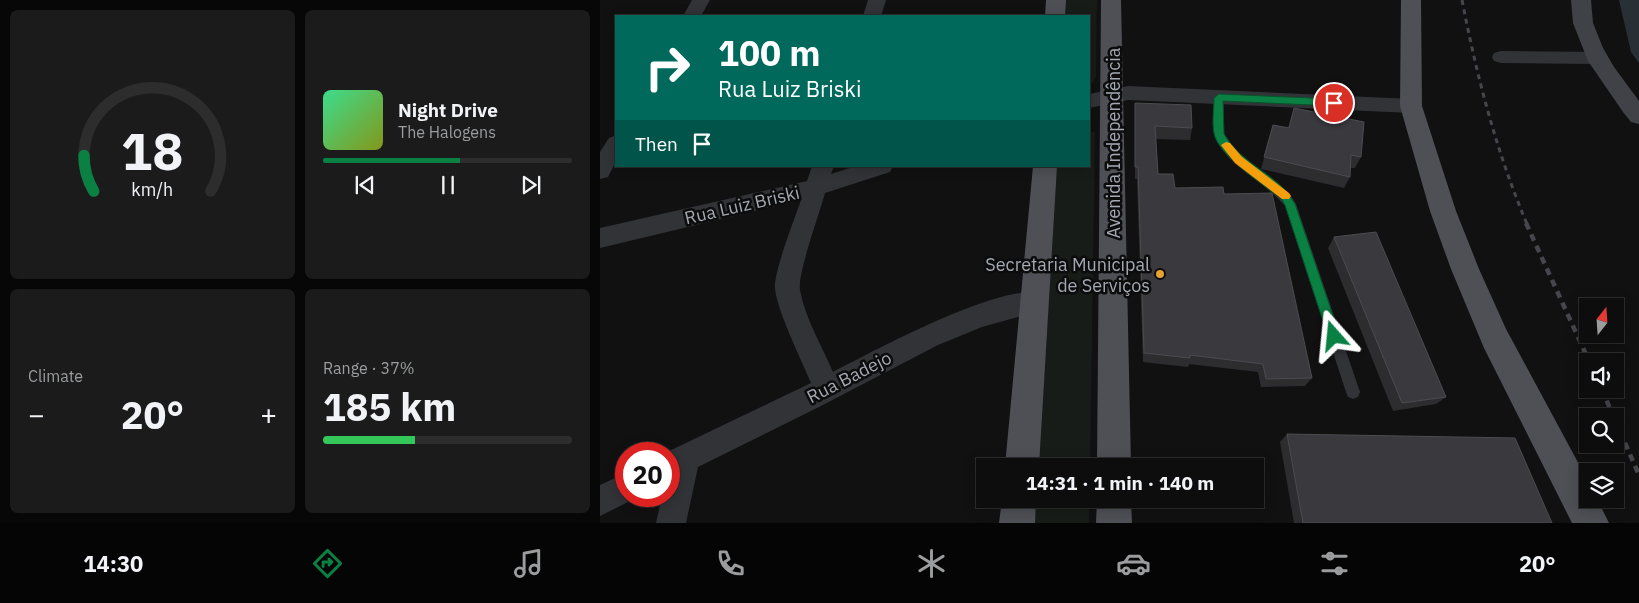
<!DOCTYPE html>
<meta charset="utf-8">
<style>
:root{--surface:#0d0d0e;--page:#1b1b1c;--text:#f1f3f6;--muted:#9a9c9e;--line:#2d2d2e;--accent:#0b8043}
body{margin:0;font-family:"IBM Plex Sans",sans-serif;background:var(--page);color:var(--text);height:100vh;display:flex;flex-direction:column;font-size:19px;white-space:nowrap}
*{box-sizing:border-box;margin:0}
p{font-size:16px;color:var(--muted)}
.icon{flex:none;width:28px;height:28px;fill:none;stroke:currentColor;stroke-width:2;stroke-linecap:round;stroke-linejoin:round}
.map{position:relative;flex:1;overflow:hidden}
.details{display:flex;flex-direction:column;gap:10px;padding:10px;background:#070708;width:600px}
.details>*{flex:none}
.banner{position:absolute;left:15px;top:15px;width:475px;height:152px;border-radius:0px;box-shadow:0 2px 12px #0003,0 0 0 1px var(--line);background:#00695c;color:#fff;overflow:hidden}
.needle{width:32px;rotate:17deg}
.fabs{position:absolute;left:979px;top:298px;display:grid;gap:10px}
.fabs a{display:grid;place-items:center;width:45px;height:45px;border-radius:0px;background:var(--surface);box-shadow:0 2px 12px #0003,0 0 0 1px var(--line);font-size:25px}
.speed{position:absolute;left:15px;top:442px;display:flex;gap:10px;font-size:25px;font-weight:700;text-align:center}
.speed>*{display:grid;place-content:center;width:65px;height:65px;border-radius:50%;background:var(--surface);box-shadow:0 2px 12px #0003,0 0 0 1px var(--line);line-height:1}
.speed .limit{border:8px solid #d22;background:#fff;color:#111}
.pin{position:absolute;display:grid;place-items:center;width:42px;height:42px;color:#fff;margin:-21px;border:2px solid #fff;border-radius:50%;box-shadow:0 1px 5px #0007}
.me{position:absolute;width:55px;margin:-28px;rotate:342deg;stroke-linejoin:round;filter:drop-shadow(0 0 4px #0008)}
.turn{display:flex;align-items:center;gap:18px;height:105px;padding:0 20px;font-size:22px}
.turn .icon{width:65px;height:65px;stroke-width:2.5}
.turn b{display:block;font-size:35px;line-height:42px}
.then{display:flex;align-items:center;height:48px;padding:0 20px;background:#0003;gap:10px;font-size:19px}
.big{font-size:38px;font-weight:800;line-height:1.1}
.details .widget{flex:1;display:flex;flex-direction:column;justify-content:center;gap:8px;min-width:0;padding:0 18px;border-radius:8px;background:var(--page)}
.details .dial{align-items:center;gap:0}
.dial svg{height:130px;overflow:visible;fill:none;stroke:var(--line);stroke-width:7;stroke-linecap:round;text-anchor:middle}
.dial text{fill:var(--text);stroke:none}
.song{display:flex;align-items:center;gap:15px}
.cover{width:60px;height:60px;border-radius:8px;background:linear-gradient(135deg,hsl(150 70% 55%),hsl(70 70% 35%))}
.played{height:5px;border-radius:2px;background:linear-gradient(90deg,var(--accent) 55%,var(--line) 55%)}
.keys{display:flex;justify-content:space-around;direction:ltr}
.heat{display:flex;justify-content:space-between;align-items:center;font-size:28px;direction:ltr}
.charge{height:8px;border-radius:4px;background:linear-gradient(90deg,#34c759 37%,var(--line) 0)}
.details .tiles{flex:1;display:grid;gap:10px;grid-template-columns:repeat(2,1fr)}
.trip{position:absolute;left:376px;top:458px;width:288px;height:50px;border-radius:0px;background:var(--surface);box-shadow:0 2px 12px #0003,0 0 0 1px var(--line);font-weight:800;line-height:50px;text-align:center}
.menu{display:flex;height:80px;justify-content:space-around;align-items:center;background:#050506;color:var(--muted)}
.menu .icon{width:35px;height:35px}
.menu .current{color:var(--accent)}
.menu b{font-size:22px;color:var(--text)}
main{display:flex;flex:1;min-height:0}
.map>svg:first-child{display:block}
.green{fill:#171c18}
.water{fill:#283035}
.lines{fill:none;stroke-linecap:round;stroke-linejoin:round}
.lane{fill:#323337;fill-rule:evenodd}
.street{fill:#323337;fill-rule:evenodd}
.secondary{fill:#404247;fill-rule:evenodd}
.primary{fill:#4e5056;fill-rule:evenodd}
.rail-far1{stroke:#45474c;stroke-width:3;stroke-dasharray:5 4.5;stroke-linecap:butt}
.rail{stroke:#45474c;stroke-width:4.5;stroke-dasharray:7 5.5;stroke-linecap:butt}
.wall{fill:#2d2d30}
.building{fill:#3a3a3e;stroke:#4a4c50}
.route{fill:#0b8043;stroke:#07532c}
.slow{fill:#f59e0b}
.poi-dot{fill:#e9a132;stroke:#0c0c0d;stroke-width:2}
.labels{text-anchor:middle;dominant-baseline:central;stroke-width:5;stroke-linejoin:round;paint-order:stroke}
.street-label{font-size:18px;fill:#a3a8b2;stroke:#0c0c0d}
.poi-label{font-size:18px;fill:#a3a8b2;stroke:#0c0c0d;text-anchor:end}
</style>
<main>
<section class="details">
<div class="tiles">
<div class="widget dial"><svg viewBox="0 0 100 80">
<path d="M14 69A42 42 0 1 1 86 69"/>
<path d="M14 69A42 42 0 0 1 8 47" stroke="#0b8043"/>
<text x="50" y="56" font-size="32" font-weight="700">18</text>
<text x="50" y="72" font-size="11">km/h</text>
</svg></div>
<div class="widget">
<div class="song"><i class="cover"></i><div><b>Night Drive</b><p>The Halogens</p></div></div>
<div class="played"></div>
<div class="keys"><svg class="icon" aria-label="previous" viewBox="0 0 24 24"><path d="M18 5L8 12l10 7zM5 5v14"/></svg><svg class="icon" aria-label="pause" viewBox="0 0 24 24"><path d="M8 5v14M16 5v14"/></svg><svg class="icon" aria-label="next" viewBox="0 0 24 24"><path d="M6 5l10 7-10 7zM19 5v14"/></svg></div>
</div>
<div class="widget"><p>Climate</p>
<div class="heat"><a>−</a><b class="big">20°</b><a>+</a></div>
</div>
<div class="widget"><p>Range · 37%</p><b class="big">185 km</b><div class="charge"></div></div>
</div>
</section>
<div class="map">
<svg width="1039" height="523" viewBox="0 0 1039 523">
<rect width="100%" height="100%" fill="#111112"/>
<g class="green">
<polygon points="464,0 497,0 496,77 493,83 489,85 489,16 463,16"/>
<polygon points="489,132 495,132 490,466 432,466 451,166 489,166"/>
<polygon points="429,499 489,499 489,523 428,523"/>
</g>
<polygon class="water" points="1019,0 1039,0 1039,63 1031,52"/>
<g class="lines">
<path class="lane" d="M 619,94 L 624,98 C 624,109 621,122 624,133 C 633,163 681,176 696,204 L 760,392 L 758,397 L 753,399 L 748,397 L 746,392 L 685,206 C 665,181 622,164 614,133 C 611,122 614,109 614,98 Z"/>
<g class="street">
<polygon points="92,0 110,0 101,16 83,16"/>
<polygon points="268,0 286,0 281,16 263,16"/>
<polygon points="901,51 998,52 1005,54 1007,58 1005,62 998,64 901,63 894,61 892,57 894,53"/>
<polygon points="528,86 811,99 818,101 821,106 818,111 811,113 528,100 489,108 489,94"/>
<polygon points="16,135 16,161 8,177 0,179 0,152 9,138"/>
<path d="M 212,166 L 234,166 L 231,174 L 256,166 L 293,166 L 290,172 L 225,193 C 220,212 197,275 200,290 C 205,318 222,346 233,372 C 272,352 405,280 443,294 L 446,302 L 443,310 L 382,327 L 338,345 L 219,407 L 98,467 L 86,523 L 56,523 L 62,496 L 69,496 L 69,454 L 63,454 L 211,383 C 201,359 178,313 175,289 C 173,273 195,218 201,200 L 0,248 L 0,228 L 207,181 Z"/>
<polygon points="26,473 26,496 37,496 36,498 0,516 0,485"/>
</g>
<polygon class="secondary" points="971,0 991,0 993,23 1003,48 1014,67 1039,101 1039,124 1031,122 1023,112 988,61 973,23"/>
<g class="primary">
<polygon points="446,0 466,0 465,16 445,16"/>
<polygon points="501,0 521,0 531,466 497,466"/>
<polygon points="801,0 821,0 822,106 856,211 879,269 906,329 988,481 988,499 997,499 1009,523 972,523 884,348 851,269 830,211 800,106"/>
<polygon points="433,166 457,166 439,466 405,466"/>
<polygon points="402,499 436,499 435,523 399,523"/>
<polygon points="497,499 531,499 532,523 496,523"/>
</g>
<path class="rail-far1" d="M 862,0 C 877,77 896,151 927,224"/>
<g class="rail">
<polyline points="926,223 989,361"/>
<polyline points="1002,389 1013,416"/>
<polyline points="1015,420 1039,475"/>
</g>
</g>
<g class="wall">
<polygon points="535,103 592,128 590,140 556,139 558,174 575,188 624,194 712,378 705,386 661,387 658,372 589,364 588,367 543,362 537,179 535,179"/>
<polygon points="694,108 761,157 755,168 750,168 750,177 744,188 661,169 673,125 688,128"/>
<polygon points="734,237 846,397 836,404 793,411 728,248"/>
<polygon points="687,434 952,523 694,523 680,442"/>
</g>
<g class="building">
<polygon points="535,103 591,105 592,128 555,126 558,174 573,174 575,188 623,187 624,194 672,193 712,378 666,379 663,364 590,355 590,358 544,353 538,167 535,167"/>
<polygon points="694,108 764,122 761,157 751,155 750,177 664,157 673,125 689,128"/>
<polygon points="776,232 846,397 802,403 734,237"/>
<polygon points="687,434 915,438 952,523 703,523"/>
</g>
<path class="route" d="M 619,94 L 734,99 L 739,103 L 734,106 L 623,101 L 624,134 C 641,165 679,174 695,204 L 740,336 L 738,340 L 734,342 L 730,340 L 728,336 L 685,205 L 681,198 C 664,185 617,154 614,133 C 612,122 614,109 614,98 Z"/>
<polygon class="slow" points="626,142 630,143 642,157 689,193 691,196 689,199 682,199 635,163 621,145"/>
<circle class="poi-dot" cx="560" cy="274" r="5"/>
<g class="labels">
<g class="street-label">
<text transform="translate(513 143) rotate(-90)">Avenida Independência</text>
<text transform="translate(142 205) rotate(-13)">Rua Luiz Briski</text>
<text transform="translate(249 377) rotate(-27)">Rua Badejo</text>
</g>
<g class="poi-label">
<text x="550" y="264">Secretaria Municipal<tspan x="550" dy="21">de Serviços</tspan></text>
</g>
</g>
</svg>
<div class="fabs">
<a><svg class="needle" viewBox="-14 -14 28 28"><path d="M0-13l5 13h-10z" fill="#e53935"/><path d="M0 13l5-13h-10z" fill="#9a9c9e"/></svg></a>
<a><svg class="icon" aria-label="sound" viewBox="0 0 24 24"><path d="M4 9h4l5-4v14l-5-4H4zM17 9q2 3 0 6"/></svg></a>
<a><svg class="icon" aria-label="search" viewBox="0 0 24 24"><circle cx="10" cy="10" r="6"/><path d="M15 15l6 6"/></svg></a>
<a><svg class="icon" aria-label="layers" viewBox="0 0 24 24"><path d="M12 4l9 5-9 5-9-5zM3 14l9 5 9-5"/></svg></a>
</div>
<div class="speed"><div class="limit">20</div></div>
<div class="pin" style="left:734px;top:103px;background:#d93025"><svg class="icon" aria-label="arrive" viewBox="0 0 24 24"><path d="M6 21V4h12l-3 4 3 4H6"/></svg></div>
<svg class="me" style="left:734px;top:336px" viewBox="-20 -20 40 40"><path d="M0-17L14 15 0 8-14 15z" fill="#0b8043" stroke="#fff" stroke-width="4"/></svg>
<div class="trip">14:31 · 1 min · 140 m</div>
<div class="banner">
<div class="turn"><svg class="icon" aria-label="right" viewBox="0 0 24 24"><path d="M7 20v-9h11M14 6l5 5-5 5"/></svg><div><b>100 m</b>Rua Luiz Briski</div></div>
<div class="then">Then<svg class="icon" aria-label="arrive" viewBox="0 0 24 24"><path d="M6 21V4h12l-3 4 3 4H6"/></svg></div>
</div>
</div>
</main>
<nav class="menu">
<b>14:30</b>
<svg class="icon current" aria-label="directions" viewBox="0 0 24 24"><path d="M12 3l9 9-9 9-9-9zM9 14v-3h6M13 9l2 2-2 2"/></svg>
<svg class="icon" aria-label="music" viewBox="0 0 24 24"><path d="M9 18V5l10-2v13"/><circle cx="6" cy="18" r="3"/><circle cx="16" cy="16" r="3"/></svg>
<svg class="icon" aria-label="phone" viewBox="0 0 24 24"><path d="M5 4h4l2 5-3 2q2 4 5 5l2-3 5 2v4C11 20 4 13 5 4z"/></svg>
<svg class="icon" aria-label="climate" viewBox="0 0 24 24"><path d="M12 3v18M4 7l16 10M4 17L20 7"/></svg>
<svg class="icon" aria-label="car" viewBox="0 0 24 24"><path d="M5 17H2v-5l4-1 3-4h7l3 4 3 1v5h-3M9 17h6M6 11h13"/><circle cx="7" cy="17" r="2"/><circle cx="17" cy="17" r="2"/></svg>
<svg class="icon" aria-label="filters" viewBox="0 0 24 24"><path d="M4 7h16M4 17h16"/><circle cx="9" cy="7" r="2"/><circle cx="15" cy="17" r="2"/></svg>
<b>20°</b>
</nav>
